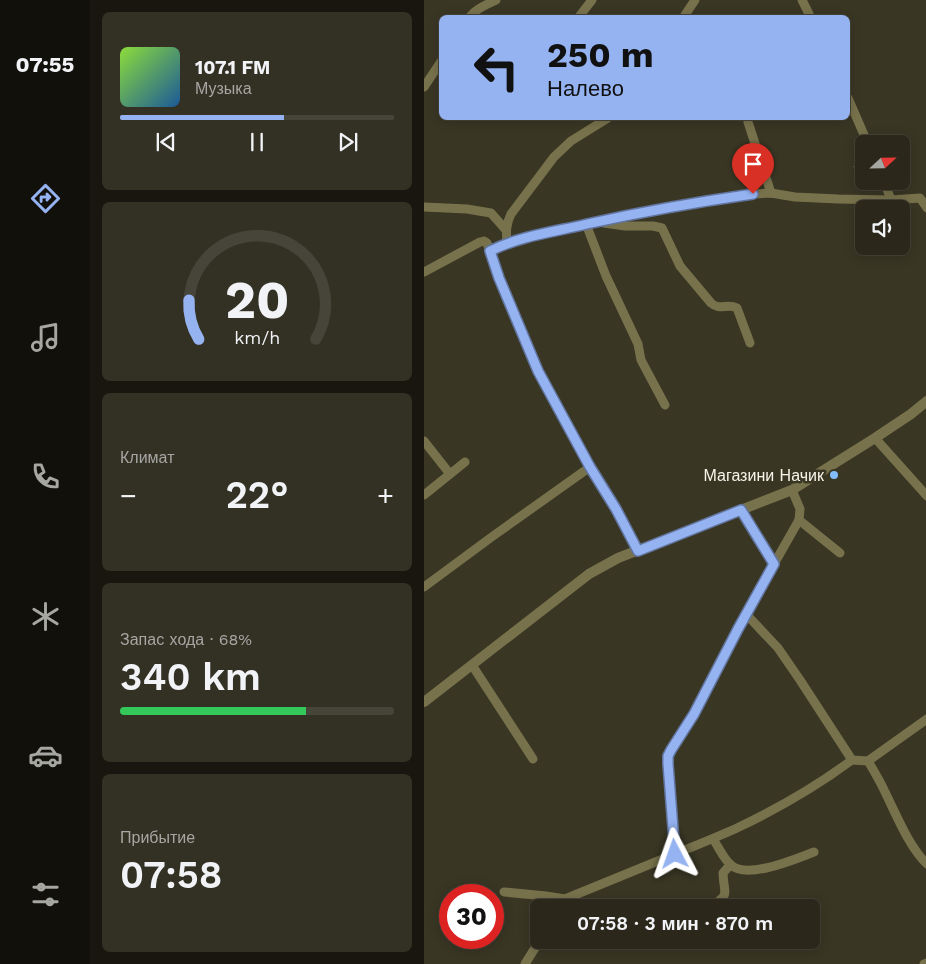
<!DOCTYPE html>
<html lang="ru">
<meta charset="utf-8">
<style>
:root{--surface:#2b281b;--page:#333024;--text:#f1f3f6;--muted:#a6a6a3;--line:#47443a;--accent:#95b2f1}
body{margin:0;font-family:"Work Sans",sans-serif;background:var(--page);color:var(--text);height:100vh;display:flex;flex-direction:column;font-size:19px;white-space:nowrap}
*{box-sizing:border-box;margin:0}
p{font-size:16px;color:var(--muted)}
.icon{flex:none;width:28px;height:28px;fill:none;stroke:currentColor;stroke-width:2;stroke-linecap:round;stroke-linejoin:round}
.map{position:relative;flex:1;overflow:hidden}
.details{display:flex;flex-direction:column;gap:12px;padding:12px;background:#18160f;width:334px}
.details>*{flex:none}
.guide{position:absolute;left:15px;top:15px;width:411px;height:105px;border-radius:8px;box-shadow:0 2px 12px #0003,0 0 0 1px var(--line);background:#95b2f1;color:#111;overflow:hidden}
.needle{width:32px;rotate:68deg}
.tools{position:absolute;left:431px;top:135px;display:grid;gap:10px}
.tools a{display:grid;place-items:center;width:55px;height:55px;border-radius:8px;background:var(--surface);box-shadow:0 2px 12px #0003,0 0 0 1px var(--line);font-size:25px}
.speed{position:absolute;left:15px;top:884px;display:flex;gap:10px;font-size:25px;font-weight:700;text-align:center}
.speed>*{display:grid;place-content:center;width:65px;height:65px;border-radius:50%;background:var(--surface);box-shadow:0 2px 12px #0003,0 0 0 1px var(--line);line-height:1}
.speed .limit{border:8px solid #d22;background:#fff;color:#111}
.pin{position:absolute;display:grid;place-items:center;width:42px;height:42px;color:#fff;margin:-51px -21px;border-radius:50% 50% 50% 0;rotate:-45deg;box-shadow:0 0 5px #0007}
.pin .icon{rotate:45deg}
.me{position:absolute;width:55px;margin:-28px;rotate:356deg;stroke-linejoin:round;filter:drop-shadow(0 0 4px #0008)}
.turn{display:flex;align-items:center;gap:18px;height:105px;padding:0 25px;font-size:22px}
.turn .icon{width:65px;height:65px;stroke-width:2.5}
.turn b{display:block;font-size:35px;line-height:42px}
.big{font-size:38px;font-weight:600;line-height:1.1}
.details .tile{flex:1;display:flex;flex-direction:column;justify-content:center;gap:8px;min-width:0;padding:0 18px;border-radius:8px;background:var(--page)}
.details .dial{align-items:center;gap:0}
.dial svg{height:130px;overflow:visible;fill:none;stroke:var(--line);stroke-width:7;stroke-linecap:round;text-anchor:middle}
.dial text{fill:var(--text);stroke:none}
.song{display:flex;align-items:center;gap:15px}
.cover{width:60px;height:60px;border-radius:8px;background:linear-gradient(135deg,hsl(90 70% 55%),hsl(210 70% 35%))}
.played{height:5px;border-radius:2px;background:linear-gradient(90deg,var(--accent) 60%,var(--line) 60%)}
.keys{display:flex;justify-content:space-around;direction:ltr}
.heat{display:flex;justify-content:space-between;align-items:center;font-size:28px;direction:ltr}
.charge{height:8px;border-radius:4px;background:linear-gradient(90deg,#34c759 68%,var(--line) 0)}
.trip{position:absolute;left:106px;top:899px;width:290px;height:50px;border-radius:8px;background:var(--surface);box-shadow:0 2px 12px #0003,0 0 0 1px var(--line);font-weight:600;line-height:50px;text-align:center}
main{display:flex;flex:1;min-height:0}
.tab-bar{display:flex;flex-direction:column;width:90px;justify-content:space-around;align-items:center;background:#11100b;color:var(--muted)}
.tab-bar .icon{width:35px;height:35px}
.tab-bar .active{color:var(--accent)}
.tab-bar b{font-size:22px;color:var(--text)}
.map>svg:first-child{display:block}
.building{fill:#695d01;stroke:#9d9a85}
.lines{fill:none;stroke-linecap:round;stroke-linejoin:round}
.minor{stroke:#78724c;stroke-width:9}
.tertiary{stroke:#78724c;stroke-width:10}
.route-casing{stroke:#61749d;stroke-width:12}
.route{stroke:#95b2f1;stroke-width:9}
.poi-dot{fill:#82bcfa;stroke:#393624;stroke-width:2}
.labels{text-anchor:middle;dominant-baseline:central;stroke-width:5;stroke-linejoin:round;paint-order:stroke}
.poi-label{font-size:16px;fill:#f6f5e9;stroke:#393624;text-anchor:end}
</style>
<main>
<nav class="tab-bar">
<b>07:55</b>
<svg class="icon active" aria-label="directions" viewBox="0 0 24 24"><path d="M12 3l9 9-9 9-9-9zM9 14v-3h6M13 9l2 2-2 2"/></svg>
<svg class="icon" aria-label="music" viewBox="0 0 24 24"><path d="M9 18V5l10-2v13"/><circle cx="6" cy="18" r="3"/><circle cx="16" cy="16" r="3"/></svg>
<svg class="icon" aria-label="phone" viewBox="0 0 24 24"><path d="M5 4h4l2 5-3 2q2 4 5 5l2-3 5 2v4C11 20 4 13 5 4z"/></svg>
<svg class="icon" aria-label="climate" viewBox="0 0 24 24"><path d="M12 3v18M4 7l16 10M4 17L20 7"/></svg>
<svg class="icon" aria-label="car" viewBox="0 0 24 24"><path d="M5 17H2v-5l4-1 3-4h7l3 4 3 1v5h-3M9 17h6M6 11h13"/><circle cx="7" cy="17" r="2"/><circle cx="17" cy="17" r="2"/></svg>
<svg class="icon" aria-label="filters" viewBox="0 0 24 24"><path d="M4 7h16M4 17h16"/><circle cx="9" cy="7" r="2"/><circle cx="15" cy="17" r="2"/></svg>
</nav>
<section class="details">
<div class="tile">
<div class="song"><i class="cover"></i><div><b>107.1 FM</b><p>Музыка</p></div></div>
<div class="played"></div>
<div class="keys"><svg class="icon" aria-label="previous" viewBox="0 0 24 24"><path d="M18 5L8 12l10 7zM5 5v14"/></svg><svg class="icon" aria-label="pause" viewBox="0 0 24 24"><path d="M8 5v14M16 5v14"/></svg><svg class="icon" aria-label="next" viewBox="0 0 24 24"><path d="M6 5l10 7-10 7zM19 5v14"/></svg></div>
</div>
<div class="tile dial"><svg viewBox="0 0 100 80">
<path d="M14 69A42 42 0 1 1 86 69"/>
<path d="M14 69A42 42 0 0 1 8 45" stroke="#95b2f1"/>
<text x="50" y="56" font-size="32" font-weight="700">20</text>
<text x="50" y="72" font-size="11">km/h</text>
</svg></div>
<div class="tile"><p>Климат</p>
<div class="heat"><a>−</a><b class="big">22°</b><a>+</a></div>
</div>
<div class="tile"><p>Запас хода · 68%</p><b class="big">340 km</b><div class="charge"></div></div>
<div class="tile"><p>Прибытие</p><b class="big">07:58</b></div>
</section>
<div class="map">
<svg width="503" height="964" viewBox="0 0 503 964">
<rect width="100%" height="100%" fill="#393624"/>
<g class="building">
<polygon points="440,163 440,170 432,173 430,166"/>
<polygon points="441,181 454,181 455,186 444,190"/>
</g>
<g class="lines">
<g class="minor">
<polyline points="378,0 387,18"/>
<path d="M 45,18 C 51,9 62,5 72,0"/>
<polyline points="154,18 168,0"/>
<polyline points="259,18 271,0"/>
<polyline points="0,87 18,60"/>
<polyline points="424,98 444,144"/>
<polyline points="324,122 347,193"/>
<polyline points="460,181 467,200"/>
<polyline points="0,207 43,209 67,213 82,230"/>
<path d="M 180,223 L 201,226 L 229,226 L 238,228 L 256,266 L 287,303 C 296,311 303,303 313,308 L 326,343"/>
<polyline points="162,224 182,276 214,344 217,360 241,405"/>
<path d="M 83,243 C 82,232 82,224 87,214 L 130,157 L 147,141 L 184,118"/>
<polyline points="67,251 83,243 134,230 232,210 329,194 347,193 371,197 414,199 467,200 496,198 503,208"/>
<polyline points="0,272 56,242 60,241 63,243 75,278 113,371 166,467 192,509 214,551"/>
<polyline points="451,438 503,496"/>
<polyline points="0,441 26,474"/>
<polyline points="0,495 41,462"/>
<polyline points="375,520 416,553"/>
<polyline points="350,564 375,520 376,509 368,490"/>
<polyline points="0,587 69,536 166,467"/>
<path d="M 322,614 L 354,648 L 376,680 L 428,760 L 444,761 C 450,771 456,781 461,792 C 472,814 485,847 503,864"/>
<polyline points="48,665 109,759"/>
<polyline points="444,761 503,719"/>
<path d="M 289,839 C 294,846 300,860 307,865 C 323,880 371,859 390,852"/>
<path d="M 251,854 C 272,845 294,837 315,827 C 355,808 393,786 428,760"/>
<polyline points="80,892 122,896 141,899"/>
<polyline points="136,908 141,899 251,854 244,764 245,756 247,750 271,714 281,693 322,614 350,564 317,510"/>
<path d="M 286,908 C 307,892 300,897 299,873 L 306,865"/>
<polyline points="101,964 116,940"/>
<polyline points="500,964 503,963"/>
</g>
<polyline class="tertiary" points="0,702 165,574 194,558 368,490 451,438 487,414 503,401"/>
</g>
<g class="lines">
<g class="route-casing">
<path id="route" d="M 251,854 L 244,764 L 244,756 L 247,750 L 270,714 L 314,629 L 350,564 L 317,510 L 214,551 L 192,509 L 166,467 L 114,371 L 75,278 L 66,251 C 96,236 130,232 163,224 C 217,212 273,202 329,194"/>
</g>
<use href="#route" class="route"/>
</g>
<circle class="poi-dot" cx="410" cy="475" r="5"/>
<g class="labels">
<g class="poi-label">
<text x="400" y="475">Магазини Начик</text>
</g>
</g>
</svg>
<div class="tools">
<a><svg class="needle" viewBox="-14 -14 28 28"><path d="M0-13l5 13h-10z" fill="#e53935"/><path d="M0 13l5-13h-10z" fill="#a6a6a3"/></svg></a>
<a><svg class="icon" aria-label="sound" viewBox="0 0 24 24"><path d="M4 9h4l5-4v14l-5-4H4zM17 9q2 3 0 6"/></svg></a>
</div>
<div class="speed"><div class="limit">30</div></div>
<div class="pin" style="left:329px;top:194px;background:#d93025"><svg class="icon" aria-label="arrive" viewBox="0 0 24 24"><path d="M6 21V4h12l-3 4 3 4H6"/></svg></div>
<svg class="me" style="left:251px;top:854px" viewBox="-20 -20 40 40"><path d="M0-17L14 15 0 8-14 15z" fill="#95b2f1" stroke="#fff" stroke-width="4"/></svg>
<div class="trip">07:58 · 3 мин · 870 m</div>
<div class="guide">
<div class="turn"><svg class="icon" aria-label="left" viewBox="0 0 24 24"><path d="M17 20v-9H6M10 6l-5 5 5 5"/></svg><div><b>250 m</b>Налево</div></div>
</div>
</div>
</main>
